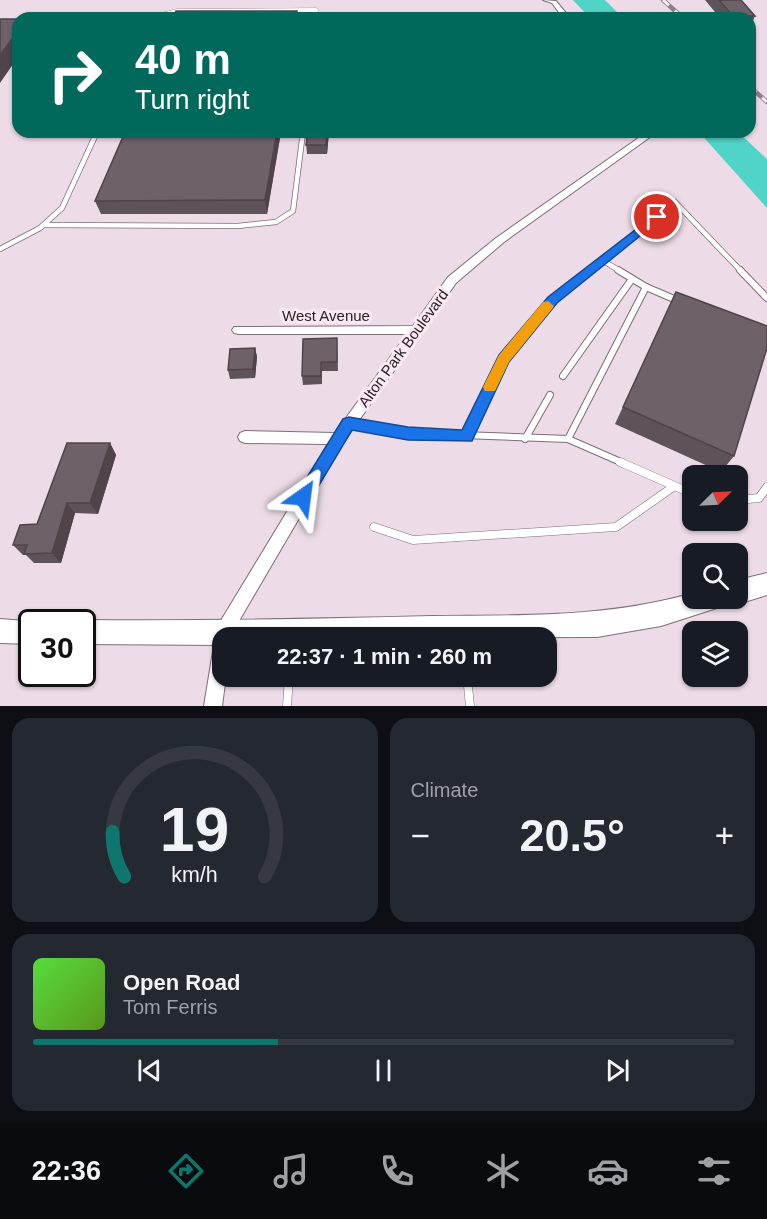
<!DOCTYPE html>
<meta charset="utf-8">
<style>
:root{--surface:#171b24;--page:#242831;--text:#f1f3f6;--muted:#9ea1a6;--line:#363941;--accent:#0f766e}
body{margin:0;font-family:Arial,sans-serif;background:var(--page);color:var(--text);height:100vh;display:flex;flex-direction:column;font-size:22px;white-space:nowrap}
*{box-sizing:border-box;margin:0}
p{font-size:20px;color:var(--muted)}
.icon{flex:none;width:33px;height:33px;fill:none;stroke:currentColor;stroke-width:2;stroke-linecap:round;stroke-linejoin:round}
.map{position:relative;height:706px;overflow:hidden}
.panel{display:flex;flex-direction:column;gap:12px;padding:12px;background:#0d0f14;flex:1}
.panel>*{flex:none}
.banner{position:absolute;left:12px;top:12px;width:744px;height:126px;border-radius:18px;box-shadow:0 2px 4px #0004;background:#00695c;color:#fff;overflow:hidden}
.needle{width:39px;rotate:66deg}
.buttons{position:absolute;left:682px;top:465px;display:grid;gap:12px}
.buttons a{display:grid;place-items:center;width:66px;height:66px;border-radius:12px;background:var(--surface);box-shadow:0 2px 4px #0004;font-size:30px}
.speed{position:absolute;left:18px;top:609px;display:flex;gap:12px;font-size:30px;font-weight:700;text-align:center}
.speed>*{display:grid;place-content:center;width:78px;height:78px;border-radius:50%;background:var(--surface);box-shadow:0 2px 4px #0004;line-height:1}
.speed .limit{border:3px solid #111;border-radius:9px;background:#fff;color:#111}
.pin{position:absolute;display:grid;place-items:center;width:51px;height:51px;color:#fff;margin:-26px;border:3px solid #fff;border-radius:50%;box-shadow:0 2px 6px #0007}
.me{position:absolute;width:66px;margin:-33px;rotate:31deg;stroke-linejoin:round;filter:drop-shadow(0 0 4px #0008)}
.turn{display:flex;align-items:center;gap:21px;height:126px;padding:0 24px;font-size:27px}
.turn .icon{width:78px;height:78px;stroke-width:2.5}
.turn b{display:block;font-size:42px;line-height:51px}
.big{font-size:45px;font-weight:700;line-height:1.1}
.panel .widget{flex:1;display:flex;flex-direction:column;justify-content:center;gap:9px;min-width:0;padding:0 21px;border-radius:18px;background:var(--page)}
.panel .dial{align-items:center;gap:0}
.dial svg{height:156px;overflow:visible;fill:none;stroke:var(--line);stroke-width:7;stroke-linecap:round;text-anchor:middle}
.dial text{fill:var(--text);stroke:none}
.song{display:flex;align-items:center;gap:18px}
.cover{width:72px;height:72px;border-radius:9px;background:linear-gradient(135deg,hsl(110 70% 55%),hsl(90 70% 35%))}
.played{height:6px;border-radius:3px;background:linear-gradient(90deg,var(--accent) 35%,var(--line) 35%)}
.keys{display:flex;justify-content:space-around;direction:ltr}
.heat{display:flex;justify-content:space-between;align-items:center;font-size:33px;direction:ltr}
.panel .tiles{flex:1;display:grid;gap:12px;grid-template-columns:1fr 1fr}
.widget:last-child{grid-column:span 2}
.trip{position:absolute;left:212px;top:627px;width:345px;height:60px;border-radius:18px;background:var(--surface);box-shadow:0 2px 4px #0004;font-weight:700;line-height:60px;text-align:center}
.tab-bar{display:flex;height:96px;justify-content:space-around;align-items:center;background:#090b0e;color:var(--muted)}
.tab-bar .icon{width:42px;height:42px}
.tab-bar .selected{color:var(--accent)}
.tab-bar b{font-size:27px;color:var(--text)}
.map>svg:first-child{display:block}
.water{fill:#50d4c7}
.lines{fill:none;stroke-linecap:round;stroke-linejoin:round}
.lane-far3-casing{stroke:#7d6e77;stroke-width:4.5}
.lane-far2-casing{stroke:#7d6e77;stroke-width:6}
.lane-far1-casing{stroke:#7d6e77;stroke-width:8}
.lane-casing{stroke:#7d6e77;stroke-width:9}
.street-casing{stroke:#7d6e77;stroke-width:2}
.secondary-casing{stroke:#7d6e77;stroke-width:2}
.lane-far3{stroke:#fff;stroke-width:4}
.lane-far2{stroke:#fff;stroke-width:4.5}
.lane-far1{stroke:#fff;stroke-width:6}
.lane{stroke:#fff;stroke-width:8}
.street{fill:#fff;fill-rule:evenodd}
.secondary{fill:#fff;fill-rule:evenodd}
.rail-casing{stroke:#8b8087;stroke-width:4.5}
.rail{stroke:#fae9f4;stroke-width:3;stroke-dasharray:8;stroke-linecap:butt}
.wall{fill:#5f535b}
.shaded-wall{fill:#4e444a}
.building{fill:#6f616a;stroke:#4e444a;stroke-width:1.5}
.route{fill:#1a73e8;stroke:#114b97;stroke-width:1.5}
.slow{fill:#f59e0b}
.labels{text-anchor:middle;dominant-baseline:central;stroke-width:6;stroke-linejoin:round;paint-order:stroke}
.street-label{font-size:15px;fill:#292327;stroke:#fae9f4}
</style>
<div class="map">
<svg width="767" height="706" viewBox="0 0 767 706">
<rect width="100%" height="100%" fill="#eddce7"/>
<g class="water">
<polygon points="573,0 605,0 623,18 590,18"/>
<polygon points="699,132 738,132 767,159 767,208"/>
</g>
<g class="lines">
<g class="lane-far3-casing">
<polyline id="lane-far3" points="150,18 177,11 316,10 315,18"/>
</g>
<g class="lane-far2-casing">
<g id="lane-far2">
<polyline points="44,225 238,226 276,222 293,211 303,132"/>
<polyline points="0,249 40,228 62,208 97,132"/>
<polyline points="602,260 620,271"/>
<polyline points="588,271 675,202 741,271"/>
</g>
</g>
<g class="lane-far1-casing">
<g id="lane-far1">
<polyline points="618,270 646,287"/>
<polyline points="740,270 767,298"/>
<polyline points="563,376 632,279"/>
<polyline points="349,423 408,433 568,439 623,463"/>
<polyline points="466,437 504,358 552,300 590,270"/>
<polyline points="525,439 550,395"/>
<polyline points="568,439 646,287 674,299"/>
</g>
</g>
<g class="lane-casing">
<g id="lane">
<polyline points="620,462 693,494"/>
<polyline points="738,500 759,498 767,487"/>
<polyline points="374,527 413,540 616,527 673,487"/>
<polyline points="467,676 470,706"/>
<polyline points="287,706 289,676"/>
</g>
</g>
<g class="street-casing">
<g id="street">
<polygon points="543,0 556,1 570,18 563,18 552,3"/>
<polygon points="647,132 657,132 504,242 456,283 343,443 229,638 222,638 222,676 226,676 222,706 204,706 217,627 328,444 245,443 240,441 238,437 240,433 245,431 335,433 407,334 238,334 234,333 232,330 234,327 413,326 448,277 496,238"/>
</g>
</g>
<g class="secondary-casing">
<g id="secondary">
<polygon points="767,573 767,595 738,604 730,600 738,598 738,580"/>
<path d="M 693,593 L 693,598 L 727,598 L 723,606 L 661,626 L 597,637 L 222,638 L 222,645 L 82,644 L 82,622 L 76,622 L 82,620 C 199,621 315,619 432,616 C 521,615 606,618 693,593 Z"/>
<polygon points="0,619 38,622 32,622 32,644 0,643"/>
</g>
</g>
<use href="#lane-far3" class="lane-far3"/>
<use href="#lane-far2" class="lane-far2"/>
<use href="#lane-far1" class="lane-far1"/>
<use href="#lane" class="lane"/>
<use href="#street" class="street"/>
<use href="#secondary" class="secondary"/>
<g class="rail-casing">
<g id="rail">
<polyline points="663,0 683,18"/>
<polyline points="750,87 767,102"/>
</g>
</g>
<use href="#rail" class="rail"/>
</g>
<g class="wall">
<polygon points="705,0 741,0 755,16 750,28 750,18 720,18"/>
<polygon points="125,132 281,132 267,214 101,214 95,201"/>
<polygon points="305,132 329,132 327,154 307,154"/>
<polygon points="676,292 734,456 721,472 615,424"/>
<polygon points="337,338 338,371 322,371 322,384 303,385 302,376"/>
<polygon points="255,348 257,357 255,378 230,379 228,370"/>
<polygon points="110,443 116,455 98,514 75,513 61,563 34,563 26,555 23,555 13,545 37,524"/>
</g>
<g class="shaded-wall">
<polygon points="18,31 18,57 0,83 0,55"/>
<polygon points="277,132 281,132 267,214 265,200"/>
<polygon points="327,132 329,132 327,154 326,145"/>
<polygon points="255,348 257,357 255,378 253,369"/>
<polygon points="110,443 116,455 98,514 90,503"/>
<polygon points="67,503 75,513 61,563 52,553"/>
</g>
<g class="building">
<polygon points="719,0 741,0 755,16 733,16"/>
<polygon points="176,11 297,11 296,18 173,18"/>
<polygon points="0,19 18,19 18,31 0,55"/>
<polygon points="125,132 277,132 265,200 95,201"/>
<polygon points="305,132 327,132 326,145 306,145 308,132"/>
<polygon points="676,292 767,326 767,348 734,456 623,407"/>
<polygon points="337,338 337,362 321,362 321,376 302,376 303,339"/>
<polygon points="255,348 253,369 228,370 230,349"/>
<polygon points="67,443 110,443 90,503 67,503 52,553 24,554 27,545 13,545 20,525 37,524"/>
</g>
<polygon class="route" points="657,213 661,214 661,219 557,303 509,362 472,441 408,440 352,430 309,502 303,504 298,502 295,497 298,492 343,419 349,417 408,427 462,430 499,355 548,297"/>
<polygon class="slow" points="548,301 554,306 552,309 509,362 495,391 485,391 483,387 499,355 543,302"/>
<g class="labels">
<g class="street-label">
<text x="326" y="315">West Avenue</text>
<text transform="translate(403 348) rotate(-54)">Alton Park Boulevard</text>
</g>
</g>
</svg>
<div class="buttons">
<a><svg class="needle" viewBox="-14 -14 28 28"><path d="M0-13l5 13h-10z" fill="#e53935"/><path d="M0 13l5-13h-10z" fill="#9ea1a6"/></svg></a>
<a><svg class="icon" aria-label="search" viewBox="0 0 24 24"><circle cx="10" cy="10" r="6"/><path d="M15 15l6 6"/></svg></a>
<a><svg class="icon" aria-label="layers" viewBox="0 0 24 24"><path d="M12 4l9 5-9 5-9-5zM3 14l9 5 9-5"/></svg></a>
</div>
<div class="speed"><div class="limit">30</div></div>
<div class="pin" style="left:657px;top:217px;background:#d93025"><svg class="icon" aria-label="arrive" viewBox="0 0 24 24"><path d="M6 21V4h12l-3 4 3 4H6"/></svg></div>
<svg class="me" style="left:303px;top:497px" viewBox="-20 -20 40 40"><path d="M0-17L14 15 0 8-14 15z" fill="#1a73e8" stroke="#fff" stroke-width="4"/></svg>
<div class="trip">22:37 · 1 min · 260 m</div>
<div class="banner">
<div class="turn"><svg class="icon" aria-label="right" viewBox="0 0 24 24"><path d="M7 20v-9h11M14 6l5 5-5 5"/></svg><div><b>40 m</b>Turn right</div></div>
</div>
</div>
<section class="panel">
<div class="tiles">
<div class="widget dial"><svg viewBox="0 0 100 80">
<path d="M14 69A42 42 0 1 1 86 69"/>
<path d="M14 69A42 42 0 0 1 8 46" stroke="#0f766e"/>
<text x="50" y="56" font-size="32" font-weight="700">19</text>
<text x="50" y="72" font-size="11">km/h</text>
</svg></div>
<div class="widget"><p>Climate</p>
<div class="heat"><a>−</a><b class="big">20.5°</b><a>+</a></div>
</div>
<div class="widget">
<div class="song"><i class="cover"></i><div><b>Open Road</b><p>Tom Ferris</p></div></div>
<div class="played"></div>
<div class="keys"><svg class="icon" aria-label="previous" viewBox="0 0 24 24"><path d="M18 5L8 12l10 7zM5 5v14"/></svg><svg class="icon" aria-label="pause" viewBox="0 0 24 24"><path d="M8 5v14M16 5v14"/></svg><svg class="icon" aria-label="next" viewBox="0 0 24 24"><path d="M6 5l10 7-10 7zM19 5v14"/></svg></div>
</div>
</div>
</section>
<nav class="tab-bar">
<b>22:36</b>
<svg class="icon selected" aria-label="directions" viewBox="0 0 24 24"><path d="M12 3l9 9-9 9-9-9zM9 14v-3h6M13 9l2 2-2 2"/></svg>
<svg class="icon" aria-label="music" viewBox="0 0 24 24"><path d="M9 18V5l10-2v13"/><circle cx="6" cy="18" r="3"/><circle cx="16" cy="16" r="3"/></svg>
<svg class="icon" aria-label="phone" viewBox="0 0 24 24"><path d="M5 4h4l2 5-3 2q2 4 5 5l2-3 5 2v4C11 20 4 13 5 4z"/></svg>
<svg class="icon" aria-label="climate" viewBox="0 0 24 24"><path d="M12 3v18M4 7l16 10M4 17L20 7"/></svg>
<svg class="icon" aria-label="car" viewBox="0 0 24 24"><path d="M5 17H2v-5l4-1 3-4h7l3 4 3 1v5h-3M9 17h6M6 11h13"/><circle cx="7" cy="17" r="2"/><circle cx="17" cy="17" r="2"/></svg>
<svg class="icon" aria-label="filters" viewBox="0 0 24 24"><path d="M4 7h16M4 17h16"/><circle cx="9" cy="7" r="2"/><circle cx="15" cy="17" r="2"/></svg>
</nav>
